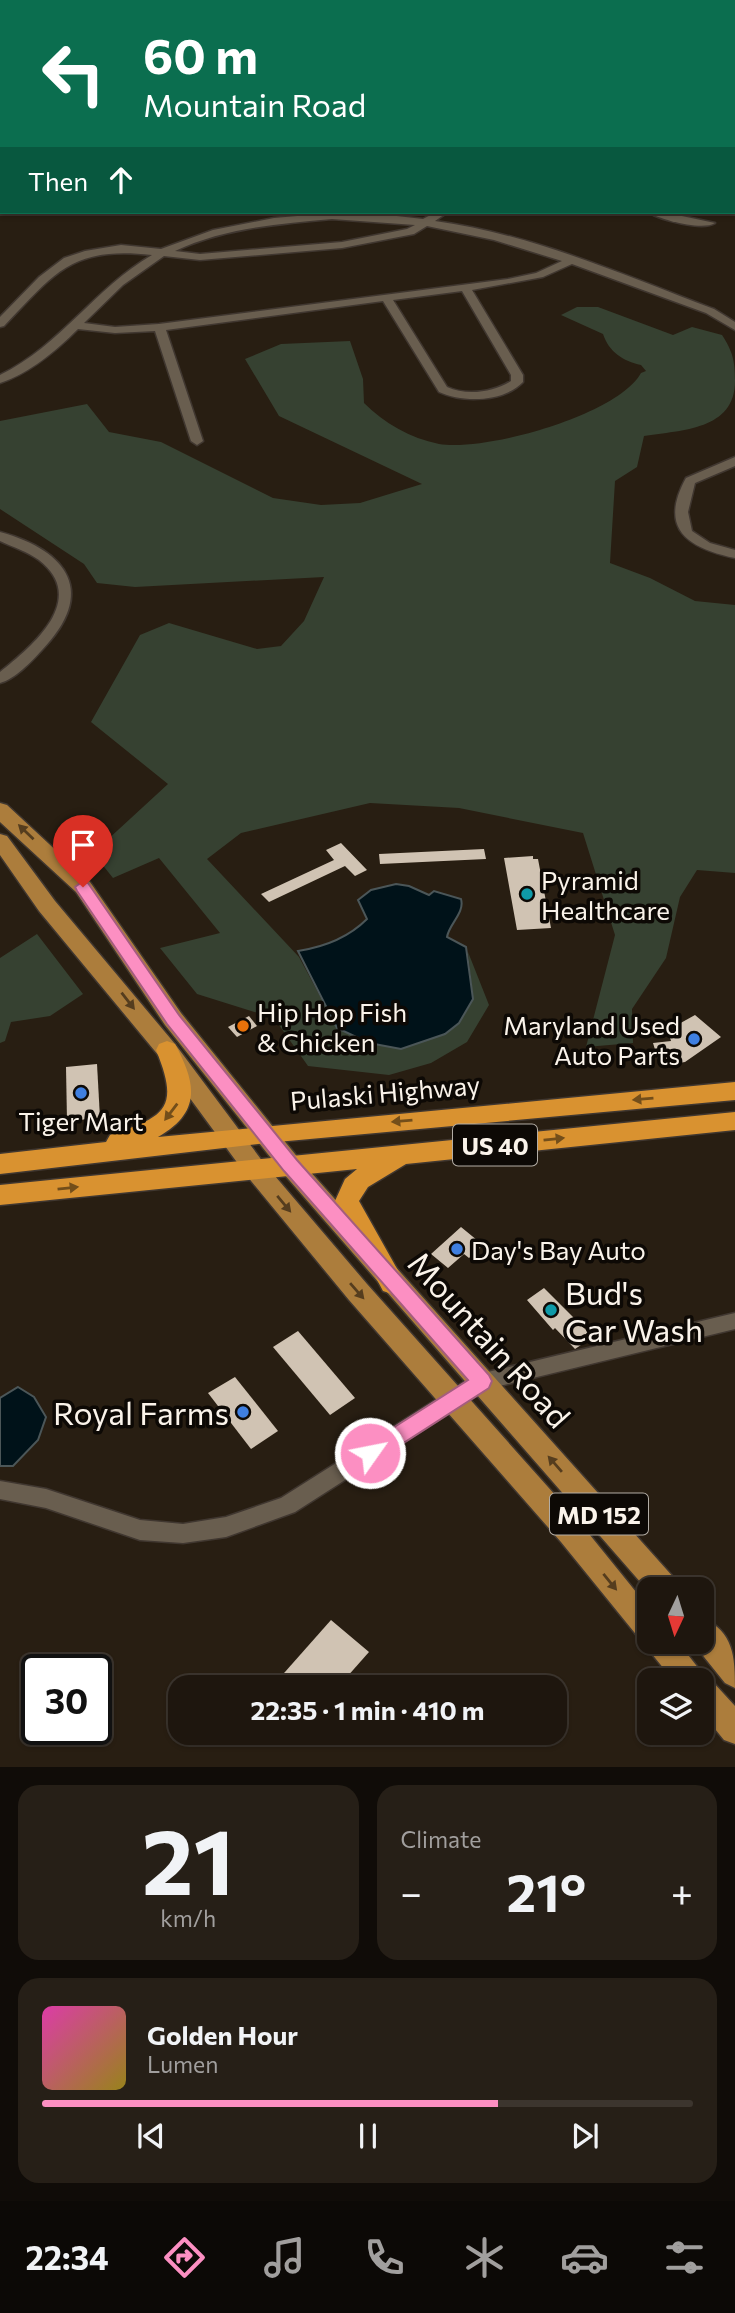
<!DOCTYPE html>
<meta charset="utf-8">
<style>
:root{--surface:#1e160e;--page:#261f17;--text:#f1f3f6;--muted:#a19f9e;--line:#3c352e;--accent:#fc8fc2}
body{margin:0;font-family:Commissioner,sans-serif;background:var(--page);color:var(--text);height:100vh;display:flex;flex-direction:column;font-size:26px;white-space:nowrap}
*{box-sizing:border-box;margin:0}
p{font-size:23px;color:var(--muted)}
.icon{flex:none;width:38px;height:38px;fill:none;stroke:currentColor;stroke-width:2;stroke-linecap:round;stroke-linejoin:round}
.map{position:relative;height:1767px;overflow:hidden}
.panel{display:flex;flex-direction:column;gap:18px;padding:18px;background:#100c08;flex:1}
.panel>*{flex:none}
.guide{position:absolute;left:0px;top:0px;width:735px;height:214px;box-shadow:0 2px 5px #0004,0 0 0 2px var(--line);background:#0b6e4f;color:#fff;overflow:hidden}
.needle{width:46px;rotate:184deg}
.buttons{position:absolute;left:637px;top:1577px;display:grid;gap:14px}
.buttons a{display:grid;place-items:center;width:77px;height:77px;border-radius:14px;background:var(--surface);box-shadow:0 2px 5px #0004,0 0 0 2px var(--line);font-size:35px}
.speed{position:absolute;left:21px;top:1654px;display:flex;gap:14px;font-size:35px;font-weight:700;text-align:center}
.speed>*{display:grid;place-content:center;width:91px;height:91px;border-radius:50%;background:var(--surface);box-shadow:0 2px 5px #0004,0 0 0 2px var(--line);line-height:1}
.speed .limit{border:4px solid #111;border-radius:10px;background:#fff;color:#111}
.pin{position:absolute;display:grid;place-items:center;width:60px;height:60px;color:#fff;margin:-72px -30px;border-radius:50% 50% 50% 0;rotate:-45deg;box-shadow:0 0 7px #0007}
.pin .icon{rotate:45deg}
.me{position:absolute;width:77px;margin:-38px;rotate:57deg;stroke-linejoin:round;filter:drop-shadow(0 0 5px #0008)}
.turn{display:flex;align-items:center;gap:24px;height:147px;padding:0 28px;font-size:32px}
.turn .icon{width:91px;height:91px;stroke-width:2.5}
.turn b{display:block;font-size:49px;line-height:60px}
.then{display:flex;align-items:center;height:66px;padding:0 28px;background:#0003;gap:14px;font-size:26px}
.big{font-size:52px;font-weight:700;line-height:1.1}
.panel .widget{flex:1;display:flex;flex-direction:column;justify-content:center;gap:10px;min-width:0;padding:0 24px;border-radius:21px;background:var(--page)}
.panel .dial{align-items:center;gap:0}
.dial b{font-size:91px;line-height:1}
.song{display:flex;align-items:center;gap:21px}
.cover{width:84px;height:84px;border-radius:10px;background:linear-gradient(135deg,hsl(320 70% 55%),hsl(50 70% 35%))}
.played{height:7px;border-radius:4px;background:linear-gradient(90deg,var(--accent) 70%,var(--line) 70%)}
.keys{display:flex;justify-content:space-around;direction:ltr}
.heat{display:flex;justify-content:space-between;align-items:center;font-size:38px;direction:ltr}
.panel .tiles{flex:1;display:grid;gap:18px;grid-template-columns:1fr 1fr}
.widget:last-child{grid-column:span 2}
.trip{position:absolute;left:168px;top:1675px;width:399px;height:70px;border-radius:21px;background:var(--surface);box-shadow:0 2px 5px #0004,0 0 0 2px var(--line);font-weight:700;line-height:70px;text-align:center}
.dock{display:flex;height:112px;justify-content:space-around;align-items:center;background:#0c0906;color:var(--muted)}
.dock .icon{width:49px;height:49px}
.dock .on{color:var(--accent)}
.dock b{font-size:32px;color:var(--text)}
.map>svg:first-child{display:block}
.green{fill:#364131}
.water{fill:#001219;stroke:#4b5658;stroke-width:2}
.building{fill:#d0c3b3}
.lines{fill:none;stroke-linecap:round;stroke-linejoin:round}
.minor-casing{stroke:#403730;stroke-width:3}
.major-casing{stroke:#403730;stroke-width:3}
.highway-casing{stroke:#403730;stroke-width:3}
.minor{fill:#695e4f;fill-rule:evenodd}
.major{fill:#ac7d3c;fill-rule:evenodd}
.highway{fill:#d99230;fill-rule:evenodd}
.oneway{fill:#553d1e}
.oneway2{fill:#734e1a}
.route{fill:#fc8fc2;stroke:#a45d7e;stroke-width:2}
.culture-dot{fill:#0f9aa8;stroke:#0d0905;stroke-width:2.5}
.food-dot{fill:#e8710a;stroke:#0d0905;stroke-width:2.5}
.shop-dot{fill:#3f7fe0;stroke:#0d0905;stroke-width:2.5}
.labels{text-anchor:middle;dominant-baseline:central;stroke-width:7;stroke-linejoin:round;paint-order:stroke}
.shield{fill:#0d0905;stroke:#b3ada5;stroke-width:2}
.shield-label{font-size:24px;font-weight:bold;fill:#faf3ea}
.poi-label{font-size:26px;fill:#faf3ea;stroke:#0d0905;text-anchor:start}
.street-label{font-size:26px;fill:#faf3ea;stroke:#0d0905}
.near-poi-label{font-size:32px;fill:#faf3ea;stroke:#0d0905;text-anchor:start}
.near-street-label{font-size:32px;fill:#faf3ea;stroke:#0d0905}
</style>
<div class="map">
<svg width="735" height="1767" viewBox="0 0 735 1767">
<rect width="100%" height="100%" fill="#281e12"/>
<g class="green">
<polygon points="0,0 258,0 258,2 2,2 2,88"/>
<path d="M 577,307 L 598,307 L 673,335 L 692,327 L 722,335 C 733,352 735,361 735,381 C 735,430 682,430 644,436 L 637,467 L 615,481 L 610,563 L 650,578 L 695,601 L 735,605 L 735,873 L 697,870 L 680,897 L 666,958 L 632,1009 L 633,1043 L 586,1047 L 615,935 L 583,833 L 459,808 L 370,803 L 241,833 L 207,859 L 299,957 L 337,1028 L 473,999 L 468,952 L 489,1005 L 467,1042 L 431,1063 L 389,1075 L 308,1066 L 274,1018 L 197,994 L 160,948 L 220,933 L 159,858 L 113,878 L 93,853 L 168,784 L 91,722 L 140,635 L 169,623 L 257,649 L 281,646 L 304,621 L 324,577 L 135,587 L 97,583 L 84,564 L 0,509 L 0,421 L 87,404 L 109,432 L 161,442 L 273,498 L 321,505 L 360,503 L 422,484 L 279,416 L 245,359 L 281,344 L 350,341 L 363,379 L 364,403 C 384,423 410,438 439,444 C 485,452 618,415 641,373 L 646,371 L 641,365 C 623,361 609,352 603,334 L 561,315 Z"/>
<polygon points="37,934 83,994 50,1016 11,1022 5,1041 0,1043 0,958"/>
</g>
<g class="water">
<path d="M 396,884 L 409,886 L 429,895 L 434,891 L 461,899 C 465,913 449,924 447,937 L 466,947 L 473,999 L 459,1023 L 445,1034 L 401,1049 L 369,1043 L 337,1028 L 298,951 C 324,947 349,937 367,919 L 358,900 L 371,890 Z"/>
<polygon points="18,1387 34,1397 46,1417 38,1440 13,1466 0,1466 0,1398"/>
</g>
<g class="building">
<polygon points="341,843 367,870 355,876 345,866 269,902 261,894 334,860 326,850"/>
<polygon points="484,849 486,859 380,864 379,854"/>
<polygon points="533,856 533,859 538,859 551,928 517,930 504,858"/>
<polygon points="695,1015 721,1037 685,1062 660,1066 653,1043 671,1041 669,1034 679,1027 677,1025"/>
<polygon points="249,1016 257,1026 237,1037 228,1027"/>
<polygon points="97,1064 100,1118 67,1121 66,1067"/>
<polygon points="461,1227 483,1245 469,1258 464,1254 448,1268 431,1254"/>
<polygon points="544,1288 593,1337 575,1349 555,1328 553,1330 527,1300"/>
<polygon points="298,1331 355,1398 330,1415 273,1347"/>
<polygon points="235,1377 278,1431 251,1449 208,1393"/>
<polygon points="331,1620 369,1652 338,1687 283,1687 277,1681"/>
</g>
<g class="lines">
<g class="minor-casing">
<g id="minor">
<polygon points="476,0 484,0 485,2 477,2"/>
<polygon points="0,188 2,188 0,197"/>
<path d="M 436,212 L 448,212 L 435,221 C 531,234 624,275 714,309 L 735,322 L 735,330 L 706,313 L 572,264 L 543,277 L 472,290 L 523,375 L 523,382 C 504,402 463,403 439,392 L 383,301 L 166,330 L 203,441 L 197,445 L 191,441 L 155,331 L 115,333 L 78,329 C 56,351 30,373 0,383 L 0,375 C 60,346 95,288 152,255 C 71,246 55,273 4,326 L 0,327 L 0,317 L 39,277 L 64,258 L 85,251 L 121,245 L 161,249 L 213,230 L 274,218 L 332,213 L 388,215 L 423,219 ZM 332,219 L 415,225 L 407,229 L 342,242 L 200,254 L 175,251 C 224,228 278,224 332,219 ZM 427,226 L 494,240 L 562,261 L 536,273 L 508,279 L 159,324 L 115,327 L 84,323 L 123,285 L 164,256 L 200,260 L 342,248 L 414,234 ZM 462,291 L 511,375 L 511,381 C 494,392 467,396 447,387 L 393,300 Z"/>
<path d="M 648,212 L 663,212 L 715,223 C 703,231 660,220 648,212 Z"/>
<path d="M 735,457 L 735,466 L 695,483 L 688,512 L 692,531 L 710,543 L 735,550 L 735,558 C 688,548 658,529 686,478 Z"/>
<path d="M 0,532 C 69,551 97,593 42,650 C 31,662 15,679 0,683 L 0,672 C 33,646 89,599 39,560 C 28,552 13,547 0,541 Z"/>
<polygon points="735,1313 735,1329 487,1389 295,1512 226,1537 183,1543 140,1540 46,1508 0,1499 0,1481 46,1489 140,1520 183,1524 226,1517 281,1498 475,1375"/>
</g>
</g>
<g class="major-casing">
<g id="major">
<polygon points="0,803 7,805 90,882 181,1013 299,1159 675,1579 679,1589 649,1589 649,1592 283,1173 165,1025 76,892 0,822"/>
<polygon points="0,834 7,836 55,901 175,1044 263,1162 367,1284 581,1524 649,1608 649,1642 678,1642 706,1678 712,1681 735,1706 735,1744 724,1740 702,1713 702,1680 673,1680 561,1542 349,1300 247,1176 159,1056 39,911 0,855"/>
<path d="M 702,1618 C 734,1631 735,1658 735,1688 L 725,1683 L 692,1642 L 702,1642 Z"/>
</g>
</g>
<g class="highway-casing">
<g id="highway">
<path d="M 167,1041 L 175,1044 C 196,1083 202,1112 158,1137 L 735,1082 L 735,1100 L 266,1143 L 0,1174 L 0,1154 L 106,1142 L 110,1135 C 166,1117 180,1108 156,1050 L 159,1044 Z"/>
<polygon points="735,1112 735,1130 406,1164 368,1187 359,1201 405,1283 401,1291 392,1294 383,1291 335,1201 345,1179 357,1169 0,1205 0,1185"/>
</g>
</g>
<use href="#minor" class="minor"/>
<use href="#major" class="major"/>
<use href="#highway" class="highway"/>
</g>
<defs><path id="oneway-solid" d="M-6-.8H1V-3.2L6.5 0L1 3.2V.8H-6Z" transform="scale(1.75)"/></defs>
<g class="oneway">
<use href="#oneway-solid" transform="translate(26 832) rotate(-136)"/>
<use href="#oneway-solid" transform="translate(128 1001) rotate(52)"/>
<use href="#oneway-solid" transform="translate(284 1204) rotate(50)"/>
<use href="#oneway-solid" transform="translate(357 1291) rotate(49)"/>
<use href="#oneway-solid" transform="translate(555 1464) rotate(-131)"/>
<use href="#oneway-solid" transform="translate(610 1582) rotate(51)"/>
</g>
<g class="oneway2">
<use href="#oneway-solid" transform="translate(643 1099) rotate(175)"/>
<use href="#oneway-solid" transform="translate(171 1112) rotate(127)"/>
<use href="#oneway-solid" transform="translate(402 1121) rotate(175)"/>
<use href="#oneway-solid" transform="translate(554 1139) rotate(-6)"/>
<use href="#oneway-solid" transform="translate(68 1188) rotate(-6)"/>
</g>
<polygon class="route" points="83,881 88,883 179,1015 297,1160 489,1375 492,1381 489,1388 377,1460 370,1463 363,1460 360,1453 363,1447 468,1380 284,1171 167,1024 77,891 75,887"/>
<g class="culture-dot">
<circle cx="527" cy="894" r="7"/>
<circle cx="551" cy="1310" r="7"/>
</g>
<circle class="food-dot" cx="243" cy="1026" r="7"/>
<g class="shop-dot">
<circle cx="694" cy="1039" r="7"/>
<circle cx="81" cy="1093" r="7"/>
<circle cx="457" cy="1249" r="7"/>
<circle cx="243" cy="1412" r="7"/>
</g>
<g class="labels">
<g class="shield">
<rect x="453" y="1124.5" width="84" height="41" rx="5"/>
<rect x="550" y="1493.5" width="98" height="41" rx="5"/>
</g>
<g class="shield-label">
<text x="495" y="1145">US 40</text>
<text x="599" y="1514">MD 152</text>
</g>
<g class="poi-label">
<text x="541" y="879">Pyramid<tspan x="541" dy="30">Healthcare</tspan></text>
<text x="257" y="1011">Hip Hop Fish<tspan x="257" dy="30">&amp; Chicken</tspan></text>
<text x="680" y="1024" text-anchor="end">Maryland Used<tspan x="680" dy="30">Auto Parts</tspan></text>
<text x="81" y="1120" text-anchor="middle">Tiger Mart</text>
<text x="471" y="1249">Day's Bay Auto</text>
</g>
<g class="street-label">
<text transform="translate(385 1092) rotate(-5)">Pulaski Highway</text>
</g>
<g class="near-poi-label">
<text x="565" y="1292">Bud's<tspan x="565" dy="37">Car Wash</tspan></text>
<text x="229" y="1412" text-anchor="end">Royal Farms</text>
</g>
<g class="near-street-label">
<text transform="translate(490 1339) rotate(48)">Mountain Road</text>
</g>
</g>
</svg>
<div class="buttons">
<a><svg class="needle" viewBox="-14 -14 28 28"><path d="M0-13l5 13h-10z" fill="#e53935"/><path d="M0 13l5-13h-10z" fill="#a19f9e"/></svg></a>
<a><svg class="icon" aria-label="layers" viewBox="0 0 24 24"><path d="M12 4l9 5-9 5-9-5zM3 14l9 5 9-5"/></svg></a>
</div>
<div class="speed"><div class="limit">30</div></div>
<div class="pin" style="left:83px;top:887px;background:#d93025"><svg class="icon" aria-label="arrive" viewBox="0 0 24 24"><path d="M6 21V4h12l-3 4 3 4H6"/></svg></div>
<svg class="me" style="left:370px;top:1453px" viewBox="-20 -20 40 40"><circle r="17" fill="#fc8fc2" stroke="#fff" stroke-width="3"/><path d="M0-11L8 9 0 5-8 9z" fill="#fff"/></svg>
<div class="trip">22:35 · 1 min · 410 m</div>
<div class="guide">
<div class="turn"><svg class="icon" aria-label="left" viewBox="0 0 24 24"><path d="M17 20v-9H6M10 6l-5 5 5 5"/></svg><div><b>60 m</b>Mountain Road</div></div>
<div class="then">Then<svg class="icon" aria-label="ahead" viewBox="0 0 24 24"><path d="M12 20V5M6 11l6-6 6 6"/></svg></div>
</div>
</div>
<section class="panel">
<div class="tiles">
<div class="widget dial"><b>21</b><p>km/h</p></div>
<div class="widget"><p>Climate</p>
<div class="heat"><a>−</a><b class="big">21°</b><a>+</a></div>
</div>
<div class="widget">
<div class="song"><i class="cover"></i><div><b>Golden Hour</b><p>Lumen</p></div></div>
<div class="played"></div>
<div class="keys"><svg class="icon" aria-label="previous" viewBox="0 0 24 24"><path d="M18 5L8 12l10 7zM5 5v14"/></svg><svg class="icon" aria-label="pause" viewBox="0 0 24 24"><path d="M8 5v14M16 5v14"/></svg><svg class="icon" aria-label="next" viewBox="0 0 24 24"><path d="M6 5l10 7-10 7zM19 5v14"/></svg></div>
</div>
</div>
</section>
<nav class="dock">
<b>22:34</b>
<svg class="icon on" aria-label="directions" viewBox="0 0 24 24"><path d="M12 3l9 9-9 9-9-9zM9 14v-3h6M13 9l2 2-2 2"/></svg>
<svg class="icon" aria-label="music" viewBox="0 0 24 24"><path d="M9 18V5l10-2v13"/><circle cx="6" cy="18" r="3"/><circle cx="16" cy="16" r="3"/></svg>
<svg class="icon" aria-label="phone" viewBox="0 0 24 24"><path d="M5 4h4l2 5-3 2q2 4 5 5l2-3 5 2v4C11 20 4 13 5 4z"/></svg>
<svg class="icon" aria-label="climate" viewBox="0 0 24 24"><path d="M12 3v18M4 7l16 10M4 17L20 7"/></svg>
<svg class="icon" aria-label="car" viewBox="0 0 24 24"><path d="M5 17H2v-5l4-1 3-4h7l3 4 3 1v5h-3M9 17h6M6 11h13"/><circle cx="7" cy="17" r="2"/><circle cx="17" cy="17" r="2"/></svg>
<svg class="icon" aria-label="filters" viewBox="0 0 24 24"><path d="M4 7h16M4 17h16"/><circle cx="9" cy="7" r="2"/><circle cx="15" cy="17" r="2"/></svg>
</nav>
